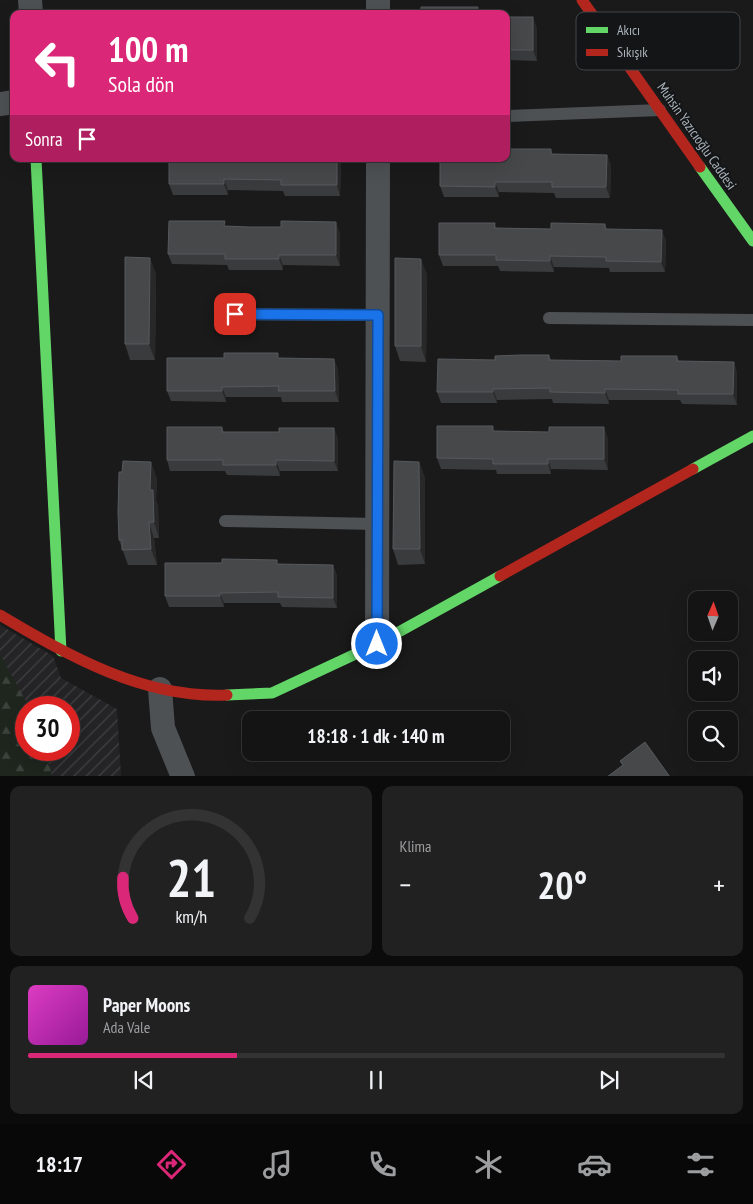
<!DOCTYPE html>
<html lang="tr">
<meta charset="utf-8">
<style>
:root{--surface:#141414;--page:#212122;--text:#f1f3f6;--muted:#9d9ea0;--line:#333334;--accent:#db2777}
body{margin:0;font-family:"PT Sans Narrow",sans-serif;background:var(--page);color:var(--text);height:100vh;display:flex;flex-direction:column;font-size:19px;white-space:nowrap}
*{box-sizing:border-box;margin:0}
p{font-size:16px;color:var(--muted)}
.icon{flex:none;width:28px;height:28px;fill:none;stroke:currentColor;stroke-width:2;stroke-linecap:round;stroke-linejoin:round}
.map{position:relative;height:776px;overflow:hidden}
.details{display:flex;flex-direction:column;gap:10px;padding:10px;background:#0b0b0b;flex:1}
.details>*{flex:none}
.guide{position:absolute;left:10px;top:10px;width:500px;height:152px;border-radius:10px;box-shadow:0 5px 20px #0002,0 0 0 1px var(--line);background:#db2777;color:#fff;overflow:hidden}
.needle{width:32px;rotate:2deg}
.controls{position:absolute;left:688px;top:591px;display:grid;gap:10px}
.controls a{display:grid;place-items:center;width:50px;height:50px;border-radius:10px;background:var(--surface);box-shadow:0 5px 20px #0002,0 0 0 1px var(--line);font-size:25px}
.speed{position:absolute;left:15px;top:696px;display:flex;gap:10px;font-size:25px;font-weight:700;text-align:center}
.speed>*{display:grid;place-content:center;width:65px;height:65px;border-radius:50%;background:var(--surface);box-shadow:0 5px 20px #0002,0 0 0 1px var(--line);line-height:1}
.speed .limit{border:8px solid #d22;background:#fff;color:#111}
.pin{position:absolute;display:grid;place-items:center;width:42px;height:42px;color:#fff;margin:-21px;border-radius:10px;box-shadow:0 2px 8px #0006}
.me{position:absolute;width:55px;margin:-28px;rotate:0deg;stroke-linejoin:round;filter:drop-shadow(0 0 4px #0008)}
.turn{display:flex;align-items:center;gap:18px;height:105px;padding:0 15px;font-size:22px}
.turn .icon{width:65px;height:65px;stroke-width:2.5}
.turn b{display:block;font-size:35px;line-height:42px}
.then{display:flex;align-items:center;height:48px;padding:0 15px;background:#0003;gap:10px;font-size:19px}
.big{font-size:38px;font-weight:700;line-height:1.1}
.details .widget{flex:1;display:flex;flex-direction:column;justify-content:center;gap:8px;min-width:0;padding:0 18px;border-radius:10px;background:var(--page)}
.details .dial{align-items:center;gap:0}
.dial svg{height:130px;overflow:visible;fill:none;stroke:var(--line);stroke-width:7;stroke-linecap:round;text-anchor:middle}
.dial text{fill:var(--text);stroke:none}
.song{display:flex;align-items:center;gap:15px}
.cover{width:60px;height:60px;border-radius:8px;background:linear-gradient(135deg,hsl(310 70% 55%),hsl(300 70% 35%))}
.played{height:5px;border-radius:2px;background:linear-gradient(90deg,var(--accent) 30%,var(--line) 30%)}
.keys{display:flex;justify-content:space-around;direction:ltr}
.heat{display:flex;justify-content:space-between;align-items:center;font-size:28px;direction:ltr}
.details .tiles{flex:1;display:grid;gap:10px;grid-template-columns:1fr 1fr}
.widget:last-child{grid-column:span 2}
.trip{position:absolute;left:242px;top:711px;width:268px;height:50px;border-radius:10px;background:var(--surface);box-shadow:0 5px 20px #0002,0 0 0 1px var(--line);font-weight:700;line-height:50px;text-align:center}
.menu{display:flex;height:80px;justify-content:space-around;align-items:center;background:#080808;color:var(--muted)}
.menu .icon{width:35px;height:35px}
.menu .active{color:var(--accent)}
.menu b{font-size:22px;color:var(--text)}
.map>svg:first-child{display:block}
.industrial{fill:url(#industrial-furrows);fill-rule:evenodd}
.forest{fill:url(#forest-firs)}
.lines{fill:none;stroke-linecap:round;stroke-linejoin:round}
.lane{stroke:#4e5154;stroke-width:12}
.street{stroke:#4e5154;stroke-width:24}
.fast{stroke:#63d668;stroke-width:11}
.jam{stroke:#b3261e;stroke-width:11}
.wall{fill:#3a3b3d}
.shaded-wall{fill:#282829}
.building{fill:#47484a;stroke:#56595c}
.route-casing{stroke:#114b97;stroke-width:12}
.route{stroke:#1a73e8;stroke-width:9}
.labels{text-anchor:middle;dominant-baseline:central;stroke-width:4;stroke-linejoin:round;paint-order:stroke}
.street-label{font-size:14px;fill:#abb4bc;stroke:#141517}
.key{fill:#141517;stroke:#414549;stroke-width:1}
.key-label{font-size:14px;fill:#abb4bc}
</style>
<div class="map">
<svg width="753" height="777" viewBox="0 0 753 777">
<defs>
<pattern id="industrial-furrows" width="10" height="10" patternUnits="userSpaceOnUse" patternTransform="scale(1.25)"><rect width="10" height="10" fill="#242427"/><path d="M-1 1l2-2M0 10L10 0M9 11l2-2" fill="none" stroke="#414144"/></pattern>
<pattern id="forest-firs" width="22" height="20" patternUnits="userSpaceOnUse" patternTransform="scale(1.25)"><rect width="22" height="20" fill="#1e261e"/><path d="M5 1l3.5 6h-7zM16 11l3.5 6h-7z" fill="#3c433d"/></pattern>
</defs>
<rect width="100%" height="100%" fill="#1a1a1b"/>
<path class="industrial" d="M 0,625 L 53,656 L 61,678 L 117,709 L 121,776 L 0,777 ZM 26,708 L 69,708 L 69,750 L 26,750 Z"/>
<polygon class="forest" points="0,654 29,707 26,708 26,750 46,750 52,776 0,776"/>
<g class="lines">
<g class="lane">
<polyline points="506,116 660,110"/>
<polyline points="235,314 378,315"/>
<polyline points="549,318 753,320"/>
<polyline points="225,521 377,524"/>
</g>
<g class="street">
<polyline points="30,0 31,14"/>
<polyline points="378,14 378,0"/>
<polyline points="0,104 14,102"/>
<polyline points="377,644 378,159"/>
<polyline points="160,689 163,728 183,777"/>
</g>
<g class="fast">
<polyline points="36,159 61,651"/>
<polyline points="700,167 753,241"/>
<polyline points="693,469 753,436"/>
<polyline points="227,695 272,693 377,644 500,576"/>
</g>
<g class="jam">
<polyline points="582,0 700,167"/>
<polyline points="500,576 693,469"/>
<path d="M 0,615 C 69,656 144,699 227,695"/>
</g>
</g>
<g class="wall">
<polygon points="506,17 537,28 537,61 506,60"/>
<polygon points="551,149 552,154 607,155 611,166 610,198 556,198 554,193 499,192 499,197 444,197 440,186"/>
<polygon points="169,159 339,159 341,164 340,196 285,196 283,191 228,190 228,195 173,195 169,184"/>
<polygon points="495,223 496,228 551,229 605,224 607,229 666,240 665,272 610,272 609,268 554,267 554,272 500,271 498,266 443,266 439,255"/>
<polygon points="226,226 340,233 340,266 283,265 283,270 229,270 227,265 172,264 168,254"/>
<polygon points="156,273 155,360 130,360 125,344"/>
<polygon points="427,274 426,362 400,361 395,346"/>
<polygon points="549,355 551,360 621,361 677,356 679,361 737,372 737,405 682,404 680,400 609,400 609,404 553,403 552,399 497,400 497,403 441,403 437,392 495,360"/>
<polygon points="280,358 334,359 338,370 339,402 282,402 281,397 226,397 226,402 171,401 167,391"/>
<polygon points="222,427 224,432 279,432 334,428 338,439 338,471 280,471 280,476 227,475 225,471 170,471 167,460"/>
<polygon points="494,431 608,438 608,470 551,469 551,474 497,474 496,470 441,469 437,458"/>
<polygon points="419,462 425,478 425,564 398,565 393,549"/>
<polygon points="157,478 156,500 158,506 159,538 154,538 157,565 128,565 119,540"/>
<polygon points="278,564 333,565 337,576 337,608 282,607 280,603 224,603 224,607 169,607 165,596"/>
</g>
<g class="shaded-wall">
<polygon points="478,7 480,14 477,14"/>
<polygon points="533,17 537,28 537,61 533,50"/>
<polygon points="607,155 611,166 610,198 606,187"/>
<polygon points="337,159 339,159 341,164 340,196 337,185"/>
<polygon points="224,179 228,190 228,195 224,184"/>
<polygon points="495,182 499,192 499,197 495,187"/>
<polygon points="336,222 340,233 340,266 336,255"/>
<polygon points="662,230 666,240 665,272 661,262"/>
<polygon points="279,255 283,265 283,270 279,259"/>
<polygon points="550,256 554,267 554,272 550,261"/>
<polygon points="150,258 156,273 155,360 149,344"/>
<polygon points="421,259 427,274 426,362 421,346"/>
<polygon points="334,359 338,370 339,402 335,391"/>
<polygon points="734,362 737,372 737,405 733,394"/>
<polygon points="222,387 226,397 226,402 222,391"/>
<polygon points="493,389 497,400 497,403 493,392"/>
<polygon points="605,389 609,400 609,404 605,393"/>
<polygon points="604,427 608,438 608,470 604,459"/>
<polygon points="334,428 338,439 338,471 334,461"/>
<polygon points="548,459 551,469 551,474 548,464"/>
<polygon points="276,460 280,471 280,476 276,465"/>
<polygon points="151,462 157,478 156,500 158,506 159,538 154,522 150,490"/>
<polygon points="419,462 425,478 425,564 420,549"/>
<polygon points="149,522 154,538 157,565 151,549"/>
<polygon points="333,565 337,576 337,608 333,598"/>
<polygon points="220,593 224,603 224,607 220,596"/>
</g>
<g class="building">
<polygon points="421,7 478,7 477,14 421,14"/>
<rect x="506" y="17" width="27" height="33"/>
<polygon points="506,149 551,149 551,154 607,155 606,187 552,187 552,182 495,182 495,187 440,186 440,159 506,159"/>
<polygon points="169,159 337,159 337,185 281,185 281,180 224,179 224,184 169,184"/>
<polygon points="169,221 225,221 224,226 249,227 281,227 281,221 336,222 336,255 279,255 279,259 225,259 225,254 168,254"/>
<polygon points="439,223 495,223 494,228 551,229 551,223 605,224 605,229 662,230 661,262 606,261 606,257 550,256 550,261 496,260 496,255 439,255"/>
<polygon points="125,257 150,258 149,344 125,344"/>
<polygon points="395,258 421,259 421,346 395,346"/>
<polygon points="224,353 278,353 278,358 334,359 335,391 278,391 279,386 222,387 222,391 167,391 167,358 224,358"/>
<polygon points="521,355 549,355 549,360 621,361 621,356 677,356 677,361 734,362 733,394 678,394 678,390 605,389 605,393 550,392 550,388 493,389 493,392 437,392 438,359 495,360 495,356"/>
<polygon points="437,426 493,426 493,431 549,432 549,427 604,427 604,459 548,459 548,464 493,464 493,459 437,458"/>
<polygon points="167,427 222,427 222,432 279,432 279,428 334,428 334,461 276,460 276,465 223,465 223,460 167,460"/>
<polygon points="123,461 151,462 150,490 153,490 154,522 149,522 151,549 122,550 122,540 119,540 118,512 119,472 122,472"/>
<polygon points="394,461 419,462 420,549 393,549"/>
<polygon points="222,559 277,560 277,564 333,565 333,598 278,597 278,592 220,593 220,596 165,596 165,563 222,563"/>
<polygon points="645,742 670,777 607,777 623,765 620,761"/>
</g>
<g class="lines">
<g class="route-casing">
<polyline id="route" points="235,314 378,315 377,644"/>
</g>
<use href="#route" class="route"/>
</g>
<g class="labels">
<g class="street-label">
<text transform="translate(697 136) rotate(55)">Muhsin Yazıcıoğlu Caddesi</text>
</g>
</g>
<rect x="576" y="12" width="164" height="58" rx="8" class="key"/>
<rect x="586" y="27" width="22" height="6" fill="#63d668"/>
<rect x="586" y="49" width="22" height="7" fill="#b3261e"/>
<g class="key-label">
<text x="617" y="35">Akıcı</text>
<text x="617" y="57">Sıkışık</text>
</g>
</svg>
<div class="controls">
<a><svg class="needle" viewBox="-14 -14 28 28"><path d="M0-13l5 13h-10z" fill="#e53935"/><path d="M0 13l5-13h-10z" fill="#9d9ea0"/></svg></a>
<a><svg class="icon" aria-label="sound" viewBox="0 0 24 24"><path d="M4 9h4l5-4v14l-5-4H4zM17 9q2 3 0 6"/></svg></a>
<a><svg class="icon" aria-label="search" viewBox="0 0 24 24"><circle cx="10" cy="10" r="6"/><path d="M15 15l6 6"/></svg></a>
</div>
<div class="speed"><div class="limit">30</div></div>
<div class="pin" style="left:235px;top:314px;background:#d93025"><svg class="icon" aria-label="arrive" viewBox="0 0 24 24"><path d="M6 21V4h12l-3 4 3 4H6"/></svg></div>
<svg class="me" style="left:377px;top:644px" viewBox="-20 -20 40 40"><circle r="17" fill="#1a73e8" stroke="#fff" stroke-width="3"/><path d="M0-11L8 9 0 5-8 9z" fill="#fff"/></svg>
<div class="trip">18:18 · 1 dk · 140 m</div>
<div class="guide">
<div class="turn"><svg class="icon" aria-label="left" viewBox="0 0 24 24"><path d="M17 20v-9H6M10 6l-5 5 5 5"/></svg><div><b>100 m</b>Sola dön</div></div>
<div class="then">Sonra<svg class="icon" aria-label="arrive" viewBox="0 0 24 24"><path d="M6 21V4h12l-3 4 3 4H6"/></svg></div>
</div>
</div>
<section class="details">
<div class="tiles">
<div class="widget dial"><svg viewBox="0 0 100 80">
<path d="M14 69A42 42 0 1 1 86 69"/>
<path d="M14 69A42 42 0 0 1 8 44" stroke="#db2777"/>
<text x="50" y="56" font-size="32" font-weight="700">21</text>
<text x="50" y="72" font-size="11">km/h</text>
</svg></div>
<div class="widget"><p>Klima</p>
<div class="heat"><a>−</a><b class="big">20°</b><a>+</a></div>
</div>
<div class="widget">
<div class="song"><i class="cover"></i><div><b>Paper Moons</b><p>Ada Vale</p></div></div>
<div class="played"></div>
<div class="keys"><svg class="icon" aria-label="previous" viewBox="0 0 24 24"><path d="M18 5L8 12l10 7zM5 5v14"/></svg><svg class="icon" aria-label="pause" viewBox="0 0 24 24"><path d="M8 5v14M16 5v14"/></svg><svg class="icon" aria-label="next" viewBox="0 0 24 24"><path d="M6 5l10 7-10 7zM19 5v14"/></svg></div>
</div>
</div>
</section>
<nav class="menu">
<b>18:17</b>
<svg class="icon active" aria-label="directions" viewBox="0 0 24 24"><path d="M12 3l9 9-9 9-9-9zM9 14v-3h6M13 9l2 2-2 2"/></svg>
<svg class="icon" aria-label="music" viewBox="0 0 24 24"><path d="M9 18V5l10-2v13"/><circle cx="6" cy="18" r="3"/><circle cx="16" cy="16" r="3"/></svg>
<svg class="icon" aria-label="phone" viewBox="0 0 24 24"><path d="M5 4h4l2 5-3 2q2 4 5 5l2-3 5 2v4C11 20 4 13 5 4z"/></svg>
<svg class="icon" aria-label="climate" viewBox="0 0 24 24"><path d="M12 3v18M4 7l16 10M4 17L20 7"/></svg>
<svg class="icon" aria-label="car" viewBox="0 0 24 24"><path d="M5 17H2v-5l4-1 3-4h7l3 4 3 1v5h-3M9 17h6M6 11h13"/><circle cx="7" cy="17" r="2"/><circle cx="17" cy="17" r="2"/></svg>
<svg class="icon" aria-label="filters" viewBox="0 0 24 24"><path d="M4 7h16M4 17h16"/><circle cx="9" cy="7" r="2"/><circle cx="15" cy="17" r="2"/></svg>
</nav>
